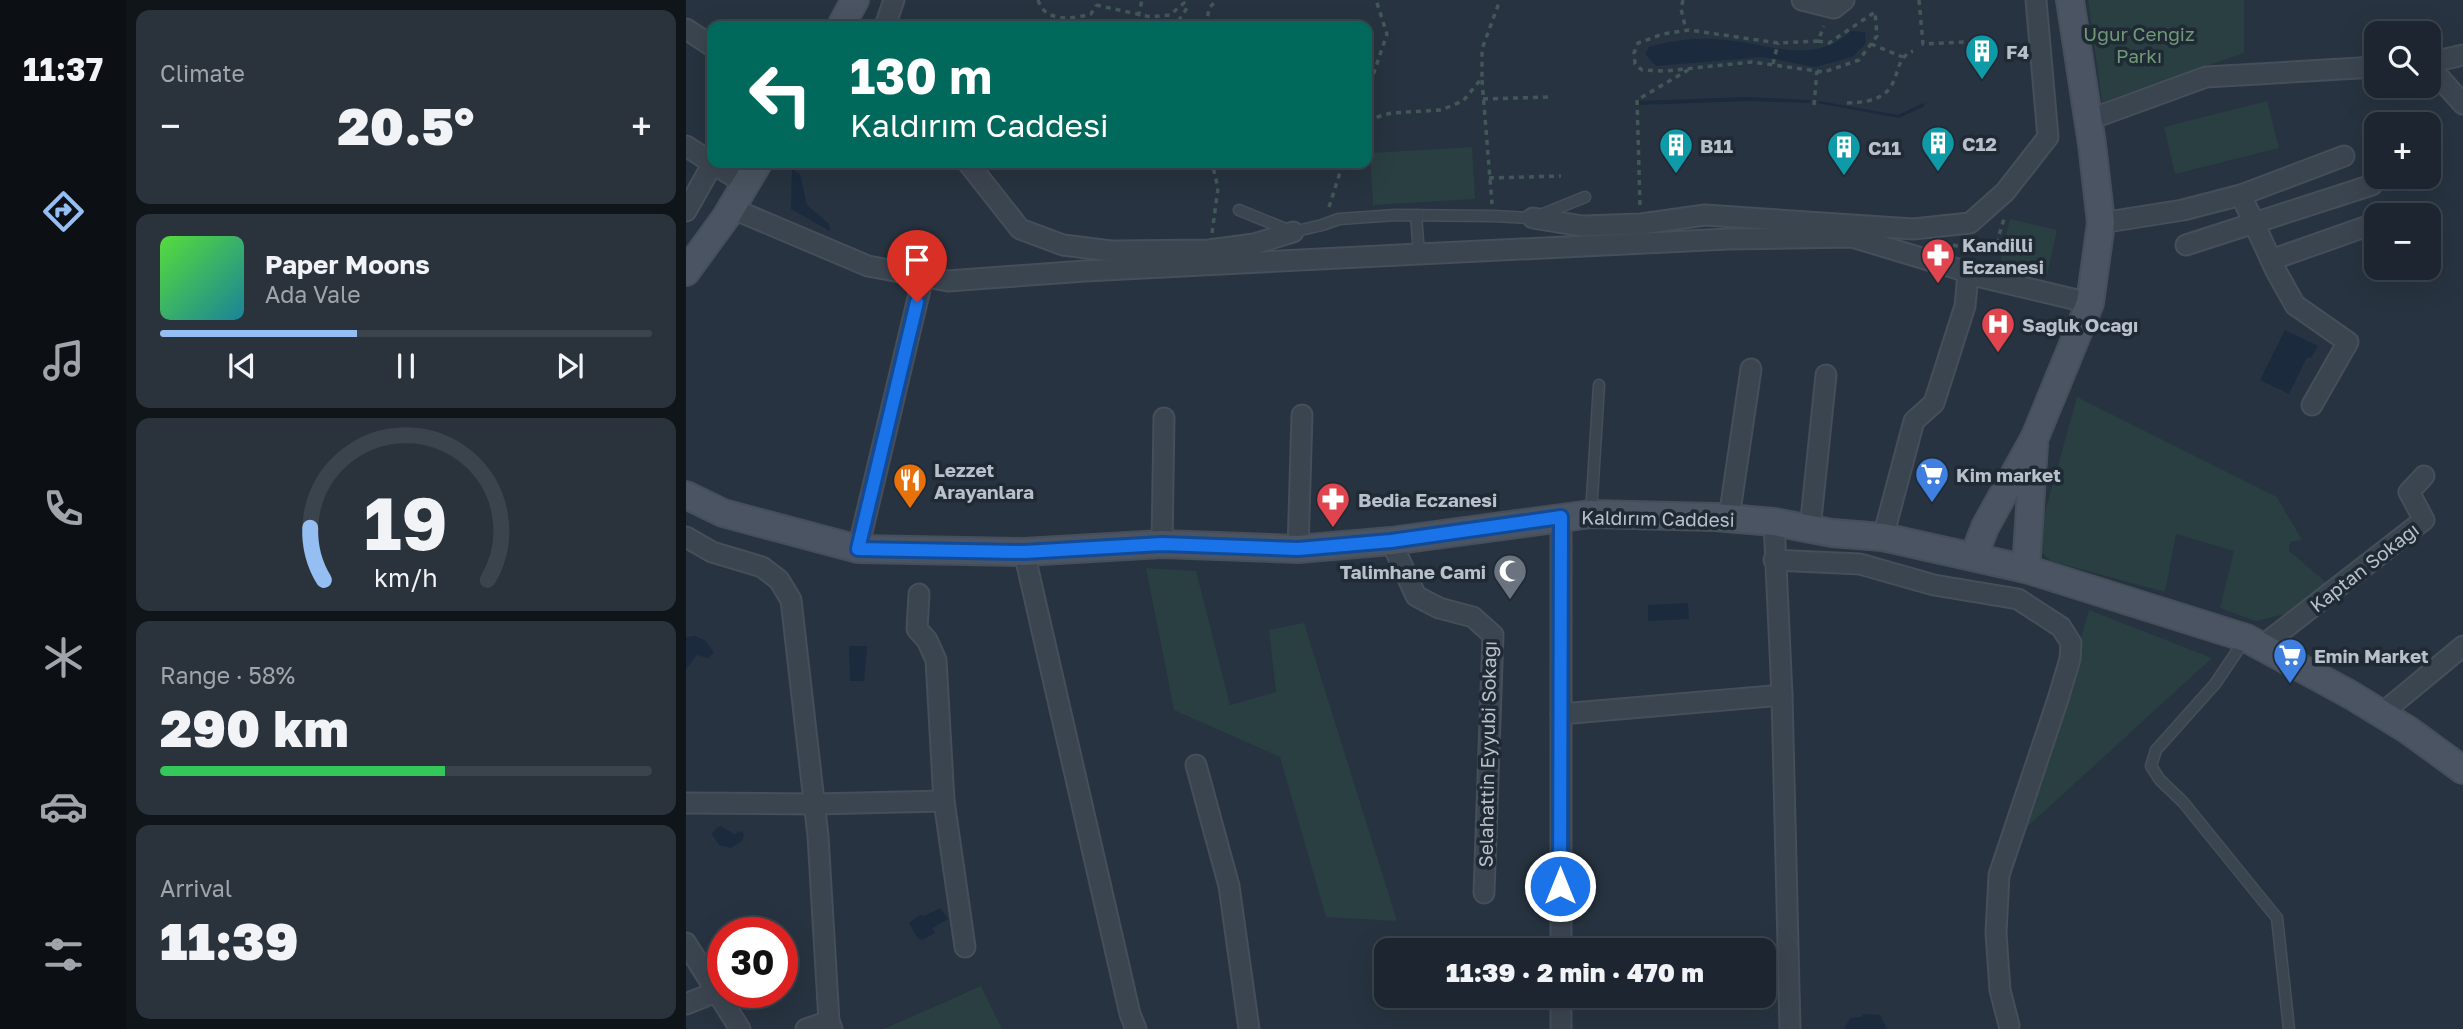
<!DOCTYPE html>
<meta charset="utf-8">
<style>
:root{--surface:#1d2630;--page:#2a323c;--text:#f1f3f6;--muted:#a0a5ab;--line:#3b434c;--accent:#95bef2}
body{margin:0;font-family:"Golos Text",sans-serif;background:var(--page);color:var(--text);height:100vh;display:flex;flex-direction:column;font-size:26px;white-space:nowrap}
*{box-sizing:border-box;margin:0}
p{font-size:23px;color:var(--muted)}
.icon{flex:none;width:38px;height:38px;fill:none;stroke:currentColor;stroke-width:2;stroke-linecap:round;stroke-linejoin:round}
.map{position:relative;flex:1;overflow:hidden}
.drawer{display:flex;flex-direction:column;gap:10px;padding:10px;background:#10151a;width:560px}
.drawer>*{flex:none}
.top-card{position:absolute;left:21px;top:21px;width:665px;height:147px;border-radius:14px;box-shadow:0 7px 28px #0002,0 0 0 2px var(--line);background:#00695c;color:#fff;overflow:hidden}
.buttons{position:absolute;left:1678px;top:21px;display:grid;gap:14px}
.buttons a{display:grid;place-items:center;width:77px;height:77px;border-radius:14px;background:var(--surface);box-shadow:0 7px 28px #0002,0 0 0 2px var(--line);font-size:35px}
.speed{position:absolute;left:21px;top:917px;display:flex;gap:14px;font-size:35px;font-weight:700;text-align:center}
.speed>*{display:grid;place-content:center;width:91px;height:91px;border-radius:50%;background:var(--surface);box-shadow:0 7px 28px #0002,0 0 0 2px var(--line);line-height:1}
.speed .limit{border:10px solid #d22;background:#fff;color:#111}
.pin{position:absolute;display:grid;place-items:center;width:60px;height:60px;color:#fff;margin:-72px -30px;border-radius:50% 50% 50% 0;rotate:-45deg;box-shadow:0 0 7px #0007}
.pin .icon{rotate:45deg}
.me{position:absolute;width:77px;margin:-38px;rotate:0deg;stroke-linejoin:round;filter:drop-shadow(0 0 5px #0008)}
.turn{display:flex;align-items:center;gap:24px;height:147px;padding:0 28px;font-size:32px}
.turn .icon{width:91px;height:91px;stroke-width:2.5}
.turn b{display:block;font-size:49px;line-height:60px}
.big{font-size:52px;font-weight:800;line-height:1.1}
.drawer .tile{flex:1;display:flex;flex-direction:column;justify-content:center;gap:10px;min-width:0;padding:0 24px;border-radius:14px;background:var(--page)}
.drawer .dial{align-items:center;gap:0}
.dial svg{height:182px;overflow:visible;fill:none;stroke:var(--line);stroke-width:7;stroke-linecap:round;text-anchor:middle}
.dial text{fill:var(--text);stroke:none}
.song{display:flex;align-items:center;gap:21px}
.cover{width:84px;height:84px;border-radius:10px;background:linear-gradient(135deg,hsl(110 70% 55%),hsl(190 70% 35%))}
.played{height:7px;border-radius:4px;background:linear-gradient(90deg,var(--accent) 40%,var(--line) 40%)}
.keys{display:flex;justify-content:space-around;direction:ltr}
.heat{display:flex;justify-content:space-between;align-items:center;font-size:38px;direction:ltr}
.charge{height:10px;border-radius:5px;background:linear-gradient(90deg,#34c759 58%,var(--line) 0)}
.trip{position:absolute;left:688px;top:938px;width:402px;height:70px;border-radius:14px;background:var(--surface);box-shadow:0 7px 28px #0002,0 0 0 2px var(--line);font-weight:800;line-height:70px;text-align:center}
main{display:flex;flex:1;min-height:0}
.menu{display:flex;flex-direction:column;width:126px;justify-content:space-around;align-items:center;background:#0c0f13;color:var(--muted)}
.menu .icon{width:49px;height:49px}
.menu .selected{color:var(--accent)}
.menu b{font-size:32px;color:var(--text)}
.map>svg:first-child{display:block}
.green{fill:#293f41}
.water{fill:#1b2b3d}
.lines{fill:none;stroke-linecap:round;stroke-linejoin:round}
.lane-casing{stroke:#454e59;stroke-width:13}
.street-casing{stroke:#454e59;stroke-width:23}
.secondary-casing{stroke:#454e59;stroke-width:30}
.path{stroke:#425858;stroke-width:3.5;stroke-dasharray:5 5;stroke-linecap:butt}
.lane{stroke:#3b4550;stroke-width:10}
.street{stroke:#3b4550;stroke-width:19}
.secondary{stroke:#4a5462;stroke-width:26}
.route-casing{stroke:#114b97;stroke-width:18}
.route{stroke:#1a73e8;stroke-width:12}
.labels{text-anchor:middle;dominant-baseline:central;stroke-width:7;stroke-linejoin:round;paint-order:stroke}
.park-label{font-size:19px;fill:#719978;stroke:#202a35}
.poi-label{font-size:19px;font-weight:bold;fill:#b8c0ca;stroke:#202a35;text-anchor:start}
.street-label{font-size:19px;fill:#b8c0ca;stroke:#202a35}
</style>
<main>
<nav class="menu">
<b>11:37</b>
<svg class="icon selected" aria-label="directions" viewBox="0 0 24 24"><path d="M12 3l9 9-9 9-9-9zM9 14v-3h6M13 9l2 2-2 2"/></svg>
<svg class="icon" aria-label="music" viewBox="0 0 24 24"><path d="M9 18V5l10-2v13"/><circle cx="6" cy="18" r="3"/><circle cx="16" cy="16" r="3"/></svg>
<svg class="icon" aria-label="phone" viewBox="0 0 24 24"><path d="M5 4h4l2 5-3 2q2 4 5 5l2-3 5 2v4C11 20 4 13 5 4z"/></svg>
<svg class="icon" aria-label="climate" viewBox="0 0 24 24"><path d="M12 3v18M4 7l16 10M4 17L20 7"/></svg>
<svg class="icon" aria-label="car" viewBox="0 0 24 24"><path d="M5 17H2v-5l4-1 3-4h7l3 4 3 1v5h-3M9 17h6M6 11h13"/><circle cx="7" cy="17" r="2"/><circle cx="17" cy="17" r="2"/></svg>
<svg class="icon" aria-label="filters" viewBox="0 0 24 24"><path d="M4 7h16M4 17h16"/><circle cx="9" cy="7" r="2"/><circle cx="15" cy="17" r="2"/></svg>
</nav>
<section class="drawer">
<div class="tile"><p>Climate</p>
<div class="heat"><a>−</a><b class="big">20.5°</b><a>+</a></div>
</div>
<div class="tile">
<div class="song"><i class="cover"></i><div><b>Paper Moons</b><p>Ada Vale</p></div></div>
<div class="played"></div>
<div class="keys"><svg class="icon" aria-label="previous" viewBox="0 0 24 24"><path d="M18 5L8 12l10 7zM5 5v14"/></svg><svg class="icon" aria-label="pause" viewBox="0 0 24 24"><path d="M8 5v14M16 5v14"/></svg><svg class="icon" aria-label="next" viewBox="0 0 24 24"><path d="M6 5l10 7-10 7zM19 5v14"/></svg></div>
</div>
<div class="tile dial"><svg viewBox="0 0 100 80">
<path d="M14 69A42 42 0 1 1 86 69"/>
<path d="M14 69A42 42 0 0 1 8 46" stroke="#95bef2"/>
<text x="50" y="56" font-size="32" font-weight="700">19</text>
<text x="50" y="72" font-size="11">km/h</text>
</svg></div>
<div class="tile"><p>Range · 58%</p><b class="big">290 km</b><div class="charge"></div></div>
<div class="tile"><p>Arrival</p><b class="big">11:39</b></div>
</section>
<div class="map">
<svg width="1777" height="1029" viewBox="0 0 1777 1029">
<rect width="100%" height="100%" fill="#273340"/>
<g class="green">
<polygon points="1402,0 1558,0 1558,53 1416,102"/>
<polygon points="1581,101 1593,148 1489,174 1478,127"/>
<polygon points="786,147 789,199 687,205 684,153"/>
<polygon points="1324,219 1371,230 1361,275 1314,263"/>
<polygon points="1391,397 1591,497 1616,540 1604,542 1603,551 1642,584 1603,613 1570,621 1534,608 1548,551 1490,534 1479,592 1365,561 1354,551 1353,534"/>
<polygon points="460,568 510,571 544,705 590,692 583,630 618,623 711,921 640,917 594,757 488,710"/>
<polygon points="1403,610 1526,658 1340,828"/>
<polygon points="295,986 316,1029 198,1029"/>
</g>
<g class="water">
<path d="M 1165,31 L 1179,32 L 1180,43 L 1166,57 L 1129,67 L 1077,57 L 970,66 L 959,54 L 963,47 C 988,40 1014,37 1040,40 C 1084,44 1128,66 1165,31 Z"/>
<polygon points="1061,97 1125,100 1124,103 1061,101 953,105 953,101"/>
<polygon points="1133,101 1212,115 1237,103 1239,106 1213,118 1131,103"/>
<polygon points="106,169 114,174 121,205 143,224 144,231 105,209"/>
<polygon points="1599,330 1632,346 1625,358 1621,357 1603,394 1574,380"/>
<polygon points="1002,603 1003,619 962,621 962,605"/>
<polygon points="9,636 20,641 28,653 22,658 11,655 0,669 0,637"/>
<polygon points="163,646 181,646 178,681 164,681"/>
<polygon points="35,826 48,834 56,831 58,835 56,841 45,848 33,845 26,834 30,828"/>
<polygon points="254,908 262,919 246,928 249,933 236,940 231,938 223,923 234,915 238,916"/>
<polygon points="1177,1014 1194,1015 1201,1029 1158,1029 1164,1018 1176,1017"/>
</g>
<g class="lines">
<g class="lane-casing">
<g id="lane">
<polyline points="553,210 607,232 636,225 653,219 710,215 807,216 847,218 899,197"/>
<polyline points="730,215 733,254"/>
<polyline points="905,514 913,385"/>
<polyline points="1560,638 1529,684 1470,750 1465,766 1474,780 1497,802 1591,918 1603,1029"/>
</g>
</g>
<g class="street-casing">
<g id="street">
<polyline points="1116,0 1148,8 1158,0"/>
<polyline points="199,26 208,0"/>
<polyline points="0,29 26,46"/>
<polyline points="1743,63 1777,55"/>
<polyline points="1743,66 1777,104"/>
<polyline points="1402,120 1520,77 1690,67"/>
<polyline points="0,146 59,184"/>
<polyline points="282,163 334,229 377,245 425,251 523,250 568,244 607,232"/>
<polyline points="1555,195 1590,271 1609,305 1662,342 1626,405"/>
<polyline points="45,208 182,266 262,281 399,271 733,254 1042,239 1166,237 1272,269 1282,274 1279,306 1248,403 1228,421 1197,537"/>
<polyline points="0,211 26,165"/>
<polyline points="847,218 896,226 955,224 1019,215 1227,229 1284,223 1319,192 1362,137 1350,0"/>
<polyline points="1415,223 1497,210 1555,195 1658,156"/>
<polyline points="1500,245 1686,185"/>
<polyline points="1585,260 1690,223"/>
<polyline points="1282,274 1404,303"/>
<polyline points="1043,518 1065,369"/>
<polyline points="1088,522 1096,695 1104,1029"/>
<polyline points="1124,529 1140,375"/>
<polyline points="0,537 26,552 76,567 93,580 105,600 132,836 143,1021"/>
<polyline points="705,541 730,596 753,608 787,617 807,635 798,893"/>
<polyline points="476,544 478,418"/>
<polyline points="172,549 237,277"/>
<polyline points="612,549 616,415"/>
<polyline points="338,552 444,1014 450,1029"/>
<polyline points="1088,560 1174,564 1248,585 1332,599 1375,627 1385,643 1384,659 1372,699 1313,875 1310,933 1314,990 1323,1025"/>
<polyline points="233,594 231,629 241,640 250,660 258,801"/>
<polyline points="1576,646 1738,520 1723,492 1738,476"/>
<polyline points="875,714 1096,695"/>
<polyline points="1695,714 1777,646"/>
<polyline points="510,765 543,886 563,1029"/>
<polyline points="0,803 129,804 258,801 279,947"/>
<polyline points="0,943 54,1029"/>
<polyline points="875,950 875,517"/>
<polyline points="875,996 875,1029"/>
<polyline points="0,1004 30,992"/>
<polyline points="120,1029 143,1021 146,1029"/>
</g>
</g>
<g class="secondary-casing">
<g id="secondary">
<polyline points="155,26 169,0"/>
<polyline points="0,272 40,217 72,163"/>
<polyline points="0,495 37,513 172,549 338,552 476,544 612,549 705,541 905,514 1029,517 1088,522 1146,533 1197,537 1340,569 1560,638 1665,695 1722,730 1777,770"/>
<polyline points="1288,556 1299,527 1349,437 1404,303 1415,223 1406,144 1384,0"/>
<polyline points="1340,569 1348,445"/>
</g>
</g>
<g class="path">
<path d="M 352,0 C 359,23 387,19 405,14 L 410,5"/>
<polyline points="997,0 995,9 1000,30"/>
<polyline points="1233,0 1237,44 1295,41"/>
<polyline points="410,5 465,17 484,15 498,3 501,8 489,26"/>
<polyline points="450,26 456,0"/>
<polyline points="520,26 523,8 531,0"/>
<polyline points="1132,41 1143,43 1189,12 1191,36 1173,60 1138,72 1066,62 979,71 956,70 949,64 948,53 952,43 977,34 1003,30 1092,43 1132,41 1138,26"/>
<polyline points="1185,44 1217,57"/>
<polyline points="1087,64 1092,43"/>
<polyline points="796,80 806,204"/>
<polyline points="681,93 701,34 690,0"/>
<polyline points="797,99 863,97"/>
<path d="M 1161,103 C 1226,102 1199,62 1227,51"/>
<polyline points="1128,105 1131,71"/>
<polyline points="681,120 705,113 755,110 777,101 796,78 796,49 814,0"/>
<polyline points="803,178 875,176"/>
<polyline points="954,205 951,100 1002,70"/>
<polyline points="643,207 657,163"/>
<polyline points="526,233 532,188 526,163"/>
<polyline points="1267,245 1298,253 1308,251 1318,219"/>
</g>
<use href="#lane" class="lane"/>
<use href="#street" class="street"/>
<use href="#secondary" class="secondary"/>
</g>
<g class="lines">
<g class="route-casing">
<polyline id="route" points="231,302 172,549 338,552 476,544 612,549 705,541 875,517 874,886"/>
</g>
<use href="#route" class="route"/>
</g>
<defs>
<g id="building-pin" transform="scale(1.75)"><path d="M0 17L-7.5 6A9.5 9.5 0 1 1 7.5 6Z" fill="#0f9aa8" stroke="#202a35"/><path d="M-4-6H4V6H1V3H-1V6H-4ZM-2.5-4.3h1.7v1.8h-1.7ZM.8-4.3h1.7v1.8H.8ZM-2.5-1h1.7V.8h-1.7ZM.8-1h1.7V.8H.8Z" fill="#fff"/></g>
<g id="pharmacy-pin" transform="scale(1.75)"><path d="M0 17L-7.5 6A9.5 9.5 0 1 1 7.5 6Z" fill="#e0444e" stroke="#202a35"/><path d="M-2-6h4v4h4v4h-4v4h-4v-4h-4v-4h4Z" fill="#fff"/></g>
<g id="hospital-pin" transform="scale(1.75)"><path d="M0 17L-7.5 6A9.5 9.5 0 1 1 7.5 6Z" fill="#e0444e" stroke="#202a35"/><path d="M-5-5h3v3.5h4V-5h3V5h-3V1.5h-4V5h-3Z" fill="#fff"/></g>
<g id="supermarket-pin" transform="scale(1.75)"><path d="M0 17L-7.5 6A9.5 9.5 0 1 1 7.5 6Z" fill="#3f7fe0" stroke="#202a35"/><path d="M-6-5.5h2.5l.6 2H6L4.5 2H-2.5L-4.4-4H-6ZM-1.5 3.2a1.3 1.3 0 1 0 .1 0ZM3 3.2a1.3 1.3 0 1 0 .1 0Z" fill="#fff"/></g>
<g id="restaurant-pin" transform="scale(1.75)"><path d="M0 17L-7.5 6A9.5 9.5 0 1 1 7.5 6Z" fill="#e8710a" stroke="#202a35"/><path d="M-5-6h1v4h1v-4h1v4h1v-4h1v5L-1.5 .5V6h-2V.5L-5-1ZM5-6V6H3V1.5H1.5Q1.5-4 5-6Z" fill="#fff"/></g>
<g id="mosque-pin" transform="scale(1.75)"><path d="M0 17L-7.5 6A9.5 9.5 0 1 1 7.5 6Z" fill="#6b7280" stroke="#202a35"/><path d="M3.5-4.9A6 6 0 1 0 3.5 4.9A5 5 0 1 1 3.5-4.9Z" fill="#fff"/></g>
</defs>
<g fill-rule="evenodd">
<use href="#building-pin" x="1296" y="51"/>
<use href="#building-pin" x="1252" y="143"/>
<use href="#building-pin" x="990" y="145"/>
<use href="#building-pin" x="1158" y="147"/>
<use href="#pharmacy-pin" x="1252" y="255"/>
<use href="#hospital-pin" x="1312" y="324"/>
<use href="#supermarket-pin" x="1246" y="474"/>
<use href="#restaurant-pin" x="224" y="480"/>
<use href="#pharmacy-pin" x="647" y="499"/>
<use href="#mosque-pin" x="824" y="571"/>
<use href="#supermarket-pin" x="1604" y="655"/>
</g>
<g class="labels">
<g class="park-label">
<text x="1453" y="33">Uğur Cengiz<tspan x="1453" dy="22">Parkı</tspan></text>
</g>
<g class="poi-label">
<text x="1320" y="51">F4</text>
<text x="1276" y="143">C12</text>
<text x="1014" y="145">B11</text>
<text x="1182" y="147">C11</text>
<text x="1276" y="244">Kandilli<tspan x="1276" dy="22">Eczanesi</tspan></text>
<text x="1336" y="324">Sağlık Ocağı</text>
<text x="248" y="469">Lezzet<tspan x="248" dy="22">Arayanlara</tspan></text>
<text x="1270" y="474">Kim market</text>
<text x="672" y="499">Bedia Eczanesi</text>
<text x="800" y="571" text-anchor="end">Talimhane Cami</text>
<text x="1628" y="655">Emin Market</text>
</g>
<g class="street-label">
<text transform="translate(972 518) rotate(1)">Kaldırım Caddesi</text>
<text transform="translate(1678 567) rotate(-38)">Kaptan Sokağı</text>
<text transform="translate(801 754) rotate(-89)">Selahattin Eyyubi Sokağı</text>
</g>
</g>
</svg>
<div class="buttons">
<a><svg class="icon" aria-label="search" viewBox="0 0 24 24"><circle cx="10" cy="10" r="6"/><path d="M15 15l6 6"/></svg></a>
<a>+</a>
<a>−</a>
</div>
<div class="speed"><div class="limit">30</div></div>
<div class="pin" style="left:231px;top:302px;background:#d93025"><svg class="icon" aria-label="arrive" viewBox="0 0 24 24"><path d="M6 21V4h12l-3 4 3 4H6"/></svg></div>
<svg class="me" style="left:874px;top:886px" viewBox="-20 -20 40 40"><circle r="17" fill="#1a73e8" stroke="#fff" stroke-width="3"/><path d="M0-11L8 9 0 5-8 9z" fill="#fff"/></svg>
<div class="trip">11:39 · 2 min · 470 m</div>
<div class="top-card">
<div class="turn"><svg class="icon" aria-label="left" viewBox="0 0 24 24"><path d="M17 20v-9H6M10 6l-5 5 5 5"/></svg><div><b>130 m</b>Kaldırım Caddesi</div></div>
</div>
</div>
</main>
